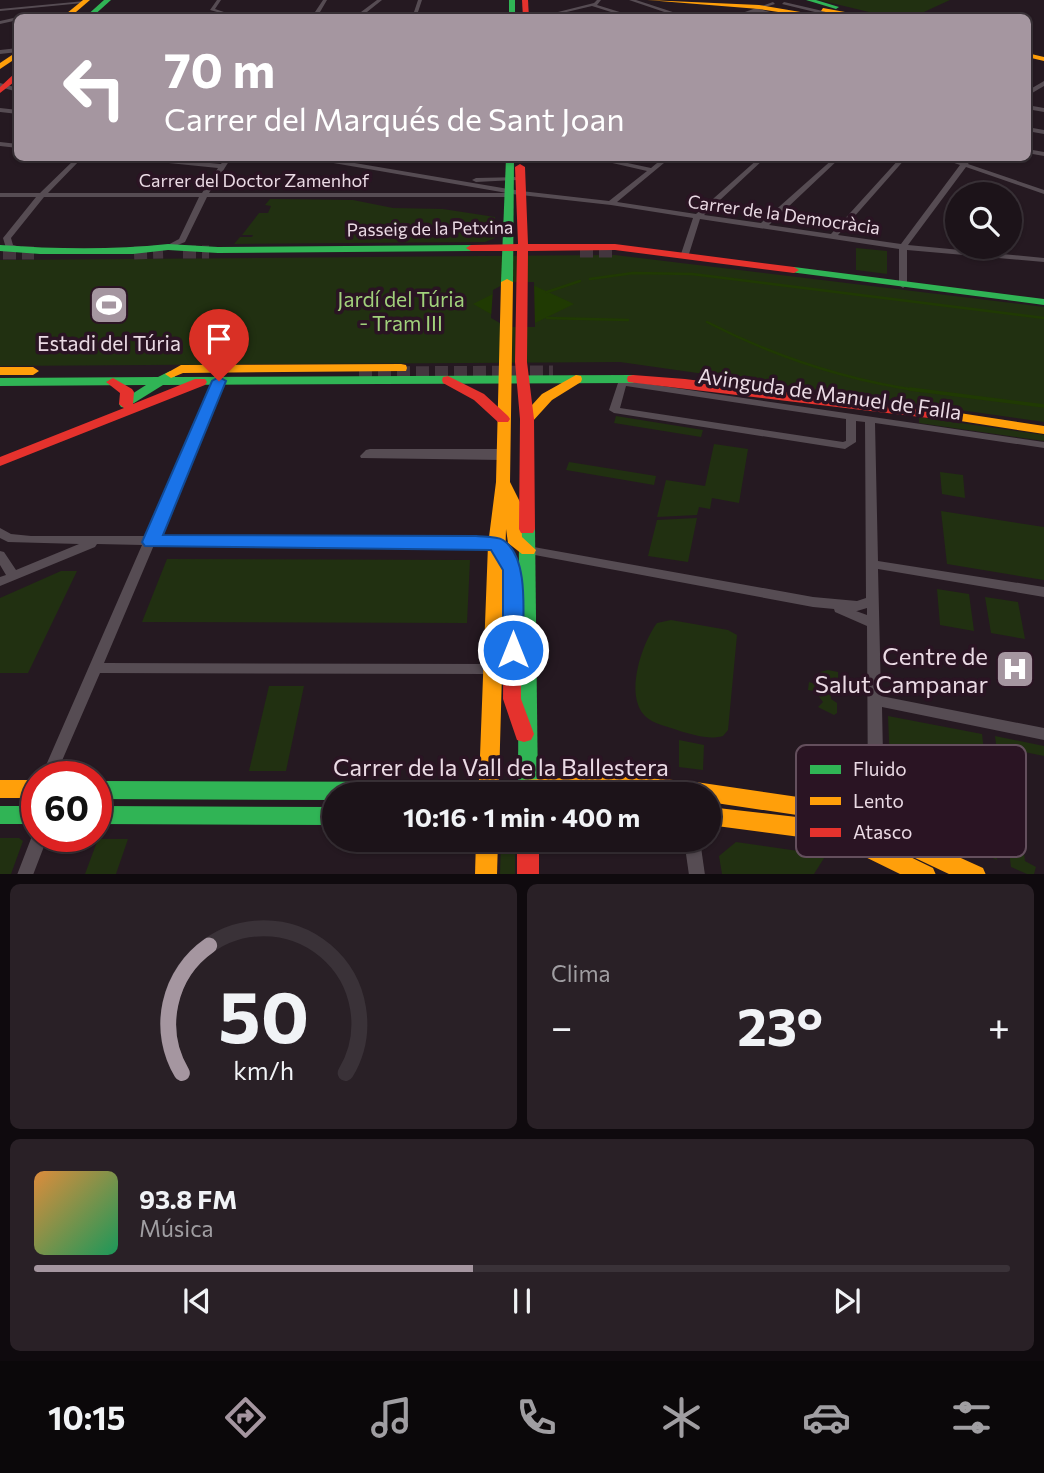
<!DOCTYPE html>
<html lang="es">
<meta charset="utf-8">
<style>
:root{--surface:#1c1319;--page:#292026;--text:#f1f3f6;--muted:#a09ea2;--line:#3a3238;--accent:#a596a0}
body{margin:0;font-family:Commissioner,sans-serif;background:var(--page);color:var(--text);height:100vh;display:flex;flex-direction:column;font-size:26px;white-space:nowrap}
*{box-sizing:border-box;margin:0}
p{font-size:23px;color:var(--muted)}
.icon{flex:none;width:38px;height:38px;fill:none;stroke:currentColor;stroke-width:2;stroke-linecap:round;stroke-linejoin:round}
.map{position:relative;height:874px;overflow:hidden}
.sheet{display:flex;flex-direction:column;gap:10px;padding:10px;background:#0f0a0e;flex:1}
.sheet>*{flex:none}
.hud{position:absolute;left:14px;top:14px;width:1017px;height:147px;border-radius:10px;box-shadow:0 2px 5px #0004,0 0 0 2px var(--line);background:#a596a0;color:#fff;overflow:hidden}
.fabs{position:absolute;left:945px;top:182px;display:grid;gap:14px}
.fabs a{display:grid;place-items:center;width:77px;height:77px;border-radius:50%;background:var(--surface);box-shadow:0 2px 5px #0004,0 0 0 2px var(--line);font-size:35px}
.speed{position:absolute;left:21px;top:761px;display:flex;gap:14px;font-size:35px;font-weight:700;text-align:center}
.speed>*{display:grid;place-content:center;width:91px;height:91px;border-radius:50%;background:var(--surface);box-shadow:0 2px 5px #0004,0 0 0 2px var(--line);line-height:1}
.speed .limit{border:10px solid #d22;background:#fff;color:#111}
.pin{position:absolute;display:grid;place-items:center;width:60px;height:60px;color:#fff;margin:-72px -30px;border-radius:50% 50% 50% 0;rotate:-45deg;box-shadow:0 0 7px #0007}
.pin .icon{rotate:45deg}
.me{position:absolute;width:77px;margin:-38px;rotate:0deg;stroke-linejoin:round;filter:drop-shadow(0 0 5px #0008)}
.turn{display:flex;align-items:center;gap:24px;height:147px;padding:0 35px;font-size:32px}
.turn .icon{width:91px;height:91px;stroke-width:2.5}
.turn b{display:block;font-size:49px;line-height:60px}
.big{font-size:52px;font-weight:700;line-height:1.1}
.sheet .card{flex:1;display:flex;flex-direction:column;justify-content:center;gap:10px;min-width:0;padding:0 24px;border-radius:10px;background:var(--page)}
.sheet .dial{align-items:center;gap:0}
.dial svg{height:182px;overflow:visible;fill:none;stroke:var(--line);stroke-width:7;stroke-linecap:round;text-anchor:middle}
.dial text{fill:var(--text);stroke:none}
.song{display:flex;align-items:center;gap:21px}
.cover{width:84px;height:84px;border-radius:10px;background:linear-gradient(135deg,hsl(30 70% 55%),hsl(150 70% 35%))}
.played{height:7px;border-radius:4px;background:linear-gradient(90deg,var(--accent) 45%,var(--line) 45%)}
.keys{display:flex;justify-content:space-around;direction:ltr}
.heat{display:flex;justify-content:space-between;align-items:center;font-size:38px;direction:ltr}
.sheet .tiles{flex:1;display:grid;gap:10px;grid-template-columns:1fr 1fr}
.card:last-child{grid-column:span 2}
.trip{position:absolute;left:322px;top:782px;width:399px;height:70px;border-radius:35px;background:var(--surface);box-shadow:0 2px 5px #0004,0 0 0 2px var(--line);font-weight:700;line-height:70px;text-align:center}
.dock{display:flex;height:112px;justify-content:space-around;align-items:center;background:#0b080a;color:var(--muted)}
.dock .icon{width:49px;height:49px}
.dock .selected{color:var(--accent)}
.dock b{font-size:32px;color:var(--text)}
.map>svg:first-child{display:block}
.green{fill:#213011}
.water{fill:#203a03}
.pier{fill:#251921}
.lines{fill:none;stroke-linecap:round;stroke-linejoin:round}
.stream-far1{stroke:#203a03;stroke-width:2.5}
.stream{stroke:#203a03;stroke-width:3.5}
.primary-tunnel{stroke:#43363e;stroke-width:13;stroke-dasharray:13 6;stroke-linecap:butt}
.street{fill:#564c53;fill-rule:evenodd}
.fast{fill:#30b455;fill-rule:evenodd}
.slow{fill:#ff9f0a;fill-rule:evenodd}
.jam{fill:#e5322d;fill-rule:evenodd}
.route{fill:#1a73e8;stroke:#114b97;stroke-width:2}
.labels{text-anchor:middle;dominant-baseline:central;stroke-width:7;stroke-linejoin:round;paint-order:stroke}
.far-street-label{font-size:18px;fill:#eadae4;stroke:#2a1423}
.park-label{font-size:21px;fill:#a1d17b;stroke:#2a1423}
.poi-label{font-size:21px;fill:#eadae4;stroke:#2a1423}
.street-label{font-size:21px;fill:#eadae4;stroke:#2a1423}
.near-poi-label{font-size:24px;fill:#eadae4;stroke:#2a1423;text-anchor:end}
.near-street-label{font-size:24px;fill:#eadae4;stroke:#2a1423}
.key{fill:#2a1423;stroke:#644f5d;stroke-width:2}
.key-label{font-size:19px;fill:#eadae4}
</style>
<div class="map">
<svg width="1044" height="875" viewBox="0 0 1044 875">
<rect width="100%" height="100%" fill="#251921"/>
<g class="green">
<polygon points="819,0 950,0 913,17 894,18"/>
<polygon points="270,199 353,200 393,208 443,209 495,217 495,238 485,242 234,244 240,237 252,237 253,235 242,235 259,213 268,213 271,206 265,205"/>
<polygon points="856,248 887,251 887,274 856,270"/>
<polygon points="615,255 1044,307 1044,422 620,362 0,366 0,260"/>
<polygon points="616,416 703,430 701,437 614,423"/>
<polygon points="919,417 1044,435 1044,441 919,423"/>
<polygon points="714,444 748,449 739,503 712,498 710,509 699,507 697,515 657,517 666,480 705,486"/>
<polygon points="569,462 656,476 654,485 566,470"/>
<polygon points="940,472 963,475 965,498 942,494"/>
<polygon points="941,511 1044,527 1044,580 947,564"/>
<polygon points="697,518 688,562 648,556 657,520"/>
<polygon points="167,559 470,560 467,623 142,622"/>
<polygon points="61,571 77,571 28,673 0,673 0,598"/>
<polygon points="937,589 969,594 974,631 940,625"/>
<polygon points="985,597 1018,602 1025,639 991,633"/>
<path d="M 671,620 L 728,630 L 737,635 L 728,730 L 723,736 C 709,740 694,735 680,731 C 669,727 653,724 645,716 C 624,695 642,643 657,623 Z"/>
<polygon points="828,670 838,672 838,683 830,683 831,699 837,703 837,713 834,715 818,707 823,702 815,691 808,690 809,682 815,684 824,676 820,672"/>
<polygon points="269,686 304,686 286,771 249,771"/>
<polygon points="888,716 982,734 997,860 892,811"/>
<polygon points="995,736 1044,746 1044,756 1010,749 1025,861 1036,867 1034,874 1027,874 1011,867"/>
<polygon points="679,740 704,745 703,770 679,767"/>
<polygon points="0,838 19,838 23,841 11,874 0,874"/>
<polygon points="98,839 128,839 116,874 85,874"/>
<polygon points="515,841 515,874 500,874 501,842"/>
<polygon points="736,842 826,855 814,874 722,874 719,856"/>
</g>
<polygon class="water" points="509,286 535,286 574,304 535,323 507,323 473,304"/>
<polygon class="pier" points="508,282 534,282 535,327 507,327 491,318 493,290"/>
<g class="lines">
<g class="stream-far1">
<polyline points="590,279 633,273 692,274 1044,318"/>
<polyline points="547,292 580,281"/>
<polyline points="547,318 628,320"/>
<path d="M 707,322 C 775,357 845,380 921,391"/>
</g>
<polyline class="stream" points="910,389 1044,406"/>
<g class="primary-tunnel">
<polyline points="580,251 616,251"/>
<polyline points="183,252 209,252"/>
<polyline points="3,253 34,253"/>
<polyline points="134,253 163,252"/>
<polyline points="359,373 553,372"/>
</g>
<g class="street">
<polygon points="217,0 221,0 215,9 224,12 315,12 323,0 327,0 320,12 361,12 377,0 382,0 367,12 414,12 418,0 422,0 418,12 512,13 514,14 512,15 417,15 417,18 412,18 413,15 318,15 317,18 312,18 314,15 224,14 210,10"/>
<polygon points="597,0 601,0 597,5 639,18 630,18 592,6 554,15 526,15 524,14 526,13 554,13 594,3"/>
<polygon points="629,0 636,0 691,18 682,18"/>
<polygon points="85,1 83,3 0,11 0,9"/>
<path d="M 773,2 L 775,4 L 759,9 L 792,18 C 780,18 769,13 757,12 C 747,11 738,18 728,18 Z"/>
<polygon points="784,2 827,12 836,18 830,18 823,14 782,4"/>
<polygon points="92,12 192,12 205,18 198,18 191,14 90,14"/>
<polygon points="18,17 20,18 18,18 18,20 0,24 0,21"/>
<polygon points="18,48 18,52 0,54 0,50"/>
<polygon points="1044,81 1044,86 1027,96 1027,91"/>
<polygon points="0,83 18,88 18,92 0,87"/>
<polygon points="1027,105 1044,108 1044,112 1027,109"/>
<polygon points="0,108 18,110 18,114 0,112"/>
<polygon points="1027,127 1044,130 1044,134 1027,131"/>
<polygon points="0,142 18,144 18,148 0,146"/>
<polygon points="1027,149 1044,152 1044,156 1027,153"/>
<polygon points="76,158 82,158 48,193 202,193 218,168 139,160 136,158 155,158 221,164 225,158 231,158 209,193 507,193 316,160 313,158 325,158 521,191 609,201 647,171 595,159 594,158 604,158 651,168 663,158 670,158 617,202 696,214 759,158 765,158 704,215 761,223 834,158 840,158 769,225 831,234 900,158 906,158 838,235 901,244 960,165 943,159 942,158 950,158 963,162 966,158 972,158 968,164 1044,190 1044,194 966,167 908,245 1044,258 1044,262 907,250 907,285 903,288 899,285 899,249 700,219 689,254 685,256 681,254 693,218 611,205 512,194 512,197 207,197 185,242 168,249 164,247 179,239 199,197 44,197 11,238 13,245 21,247 21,251 6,248 3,238 36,197 0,197 0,193 40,193"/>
<polygon points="515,177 517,178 517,180 476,182 472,180 476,178"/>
<path d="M 612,375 L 635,382 L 1044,442 L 1044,448 L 875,423 L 878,561 L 1044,587 L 1044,597 L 878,569 L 881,696 L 1044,728 L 1044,740 L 882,707 L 884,804 L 876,829 L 870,831 L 864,829 L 862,824 L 868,804 L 867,626 L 835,612 L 834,609 L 813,607 L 524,553 L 522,550 L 524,547 L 528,546 L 813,597 L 857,601 L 866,598 L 865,422 L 856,421 L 856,442 L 845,449 L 614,413 L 609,410 L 618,383 L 607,378 ZM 626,386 L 846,419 L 846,441 L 843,442 L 620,408 ZM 867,608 L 867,615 L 856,611 L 857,611 Z"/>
<polygon points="219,378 224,381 158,537 476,538 500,542 502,545 500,548 496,549 476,546 154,545 104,663 493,664 498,665 500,669 498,673 493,674 100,673 61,763 60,777 44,777 47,763 142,545 97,544 95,547 0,586 0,577 6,575 0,565 0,551 4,552 16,570 79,544 8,542 0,538 0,528 11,534 31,536 146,536 214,381"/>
<polygon points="370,449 503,449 508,452 506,454 508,457 503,460 361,458 360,456 366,450"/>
<polygon points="37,830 37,836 48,836 33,875 17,875 32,836 34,831"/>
<polygon points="684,840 700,840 705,875 689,875"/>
</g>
<g class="fast">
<polygon points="104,0 111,0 91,18 84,18"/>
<rect x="509" y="0" width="6" height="18"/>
<polygon points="806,0 816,0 839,7 836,9"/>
<polygon points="506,158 514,158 513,282 507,285 501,282"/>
<path d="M 168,244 L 218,247 L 471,245 L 476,248 L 471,251 L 218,253 L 168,250 L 133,254 L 40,254 L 0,251 L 0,245 C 56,249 112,250 168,244 Z"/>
<polygon points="794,267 1044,299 1044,305 790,272 790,268"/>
<polygon points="170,371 175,372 175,377 633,375 639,379 633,383 163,385 126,408 121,407 119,404 121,401 146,385 0,386 0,378 158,377"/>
<polygon points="527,524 533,525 535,529 538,794 518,794 519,529 521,525"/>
<polygon points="96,781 482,782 489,785 492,791 491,794 334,794 334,800 96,799"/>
<rect x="0" y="806" width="37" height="18"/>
<polygon points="96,806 334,807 334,825 96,824"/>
</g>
<g class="slow">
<polygon points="83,0 90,0 69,18 61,18"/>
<polygon points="647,0 759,5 836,18 817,18 759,9"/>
<polygon points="823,8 867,16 870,18 854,18 821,11"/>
<polygon points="18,51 18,57 0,69 0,63"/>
<polygon points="1027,53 1044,57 1044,61 1027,57"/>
<polygon points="507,279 513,282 510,482 520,502 522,537 536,550 534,554 522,554 508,543 506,529 499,781 610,776 689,781 839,803 983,868 986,875 951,875 837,821 709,802 709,794 473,794 472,791 475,785 479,783 488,545 496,482 501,282"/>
<polygon points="401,364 406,365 407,368 406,371 183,373 171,378 165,374 181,365"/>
<polygon points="0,367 33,367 39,371 33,375 0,375"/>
<polygon points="576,375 581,376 582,379 581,382 552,400 532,422 522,422 520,419 522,416 542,394"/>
<polygon points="927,408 1044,426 1044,434 922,415 920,412 922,409"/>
<rect x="0" y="780" width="37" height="18"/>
<polygon points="709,807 823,820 863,834 933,868 936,875 902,875 849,849 823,840 709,825"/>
<polygon points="476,840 498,840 497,875 475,875"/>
</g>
<g class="jam">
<polygon points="522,0 528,0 529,18 523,18"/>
<polygon points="15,73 18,73 18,79 0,93 0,87"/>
<polygon points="520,164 525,167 528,244 615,244 794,267 799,270 794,273 615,250 528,251 527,362 534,419 535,529 533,533 521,533 519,529 520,419 515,362 517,251 471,251 466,248 471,245 518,244 515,167"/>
<polygon points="633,375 685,379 937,411 944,415 937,419 628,382 627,379 628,376"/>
<polygon points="448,376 484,394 508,416 510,419 508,422 498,422 474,400 443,383 442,380 443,377"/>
<polygon points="113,378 132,389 134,392 133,404 195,379 205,379 207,382 205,385 0,466 0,457 124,408 119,404 120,393 106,382"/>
<path d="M 496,540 C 509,543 515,558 520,570 L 521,699 L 534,734 L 531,740 L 524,742 L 517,740 L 503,699 L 504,570 L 500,560 L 488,545 L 490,541 Z"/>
<rect x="517" y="840" width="22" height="35"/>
</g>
</g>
<path class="route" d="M 219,377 L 226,381 L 163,535 L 476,536 C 483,537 496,536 503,540 C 531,558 522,621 523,650 L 520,655 L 513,658 L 506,655 L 503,650 L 503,570 L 491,550 L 145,546 L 142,542 L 212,381 Z"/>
<defs>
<g id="stadium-square" transform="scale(2.0125)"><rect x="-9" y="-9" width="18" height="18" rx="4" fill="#a596a0" stroke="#2a1423"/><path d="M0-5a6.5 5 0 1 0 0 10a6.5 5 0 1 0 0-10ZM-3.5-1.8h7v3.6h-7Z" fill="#fff"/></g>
<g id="hospital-square" transform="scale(2.0125)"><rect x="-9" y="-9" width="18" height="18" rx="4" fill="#a596a0" stroke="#2a1423"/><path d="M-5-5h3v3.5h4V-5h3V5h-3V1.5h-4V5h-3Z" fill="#fff"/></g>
</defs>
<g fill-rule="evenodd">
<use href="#stadium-square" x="109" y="305"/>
<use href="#hospital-square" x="1015" y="669"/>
</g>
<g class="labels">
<g class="far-street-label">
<text x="254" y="180">Carrer del Doctor Zamenhof</text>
<text transform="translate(784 214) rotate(8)">Carrer de la Democràcia</text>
<text transform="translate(430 228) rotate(-1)">Passeig de la Petxina</text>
</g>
<g class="park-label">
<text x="401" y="298">Jardí del Túria<tspan x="401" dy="24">- Tram III</tspan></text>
</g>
<g class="poi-label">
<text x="109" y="342">Estadi del Túria</text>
</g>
<g class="street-label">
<text transform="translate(830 393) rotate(8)">Avinguda de Manuel de Falla</text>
</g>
<g class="near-poi-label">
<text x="988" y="655">Centre de<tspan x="988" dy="28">Salut Campanar</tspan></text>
</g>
<g class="near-street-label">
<text x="501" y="766">Carrer de la Vall de la Ballestera</text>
</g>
</g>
<rect x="796" y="745" width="230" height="112" rx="10" class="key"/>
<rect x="810" y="765" width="31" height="9" fill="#30b455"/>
<rect x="810" y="797" width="31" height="8" fill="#ff9f0a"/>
<rect x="810" y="828" width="31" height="9" fill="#e5322d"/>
<g class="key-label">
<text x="853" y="776">Fluido</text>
<text x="853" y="808">Lento</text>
<text x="853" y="839">Atasco</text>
</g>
</svg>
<div class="fabs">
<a><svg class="icon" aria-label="search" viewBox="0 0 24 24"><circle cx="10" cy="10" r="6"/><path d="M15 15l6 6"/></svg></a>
</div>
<div class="speed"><div class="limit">60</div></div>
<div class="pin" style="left:219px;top:381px;background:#d93025"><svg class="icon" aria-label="arrive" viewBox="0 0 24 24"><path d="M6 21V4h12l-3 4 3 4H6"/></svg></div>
<svg class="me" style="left:513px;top:650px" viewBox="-20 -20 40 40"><circle r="17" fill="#1a73e8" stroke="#fff" stroke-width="3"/><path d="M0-11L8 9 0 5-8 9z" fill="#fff"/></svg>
<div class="trip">10:16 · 1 min · 400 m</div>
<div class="hud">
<div class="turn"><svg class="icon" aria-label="left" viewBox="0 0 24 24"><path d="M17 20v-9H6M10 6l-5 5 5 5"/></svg><div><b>70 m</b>Carrer del Marqués de Sant Joan</div></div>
</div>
</div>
<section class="sheet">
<div class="tiles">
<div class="card dial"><svg viewBox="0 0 100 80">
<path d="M14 69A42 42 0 1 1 86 69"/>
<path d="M14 69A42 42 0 0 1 26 13" stroke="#a596a0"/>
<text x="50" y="56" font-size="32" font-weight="700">50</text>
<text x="50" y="72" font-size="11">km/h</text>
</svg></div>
<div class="card"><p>Clima</p>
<div class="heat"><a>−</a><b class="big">23°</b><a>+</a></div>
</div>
<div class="card">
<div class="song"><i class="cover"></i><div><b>93.8 FM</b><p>Música</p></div></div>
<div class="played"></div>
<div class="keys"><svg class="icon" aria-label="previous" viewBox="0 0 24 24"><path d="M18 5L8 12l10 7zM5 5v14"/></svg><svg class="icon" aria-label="pause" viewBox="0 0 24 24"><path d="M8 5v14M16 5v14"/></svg><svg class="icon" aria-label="next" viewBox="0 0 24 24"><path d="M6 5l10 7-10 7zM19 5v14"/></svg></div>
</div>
</div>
</section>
<nav class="dock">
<b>10:15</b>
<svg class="icon selected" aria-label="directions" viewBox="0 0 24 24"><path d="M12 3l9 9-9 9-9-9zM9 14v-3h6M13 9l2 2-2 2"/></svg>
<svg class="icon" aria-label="music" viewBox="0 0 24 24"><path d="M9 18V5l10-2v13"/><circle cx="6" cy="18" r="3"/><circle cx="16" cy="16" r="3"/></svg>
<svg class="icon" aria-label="phone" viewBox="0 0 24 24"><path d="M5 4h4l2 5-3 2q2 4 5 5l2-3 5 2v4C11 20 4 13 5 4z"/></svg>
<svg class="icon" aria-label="climate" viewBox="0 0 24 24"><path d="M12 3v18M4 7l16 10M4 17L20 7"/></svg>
<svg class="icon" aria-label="car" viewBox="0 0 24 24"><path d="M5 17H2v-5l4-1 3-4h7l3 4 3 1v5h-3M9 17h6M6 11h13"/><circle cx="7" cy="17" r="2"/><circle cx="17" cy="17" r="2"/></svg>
<svg class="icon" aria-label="filters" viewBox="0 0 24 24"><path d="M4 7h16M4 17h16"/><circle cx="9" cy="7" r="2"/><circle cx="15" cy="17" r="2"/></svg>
</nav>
